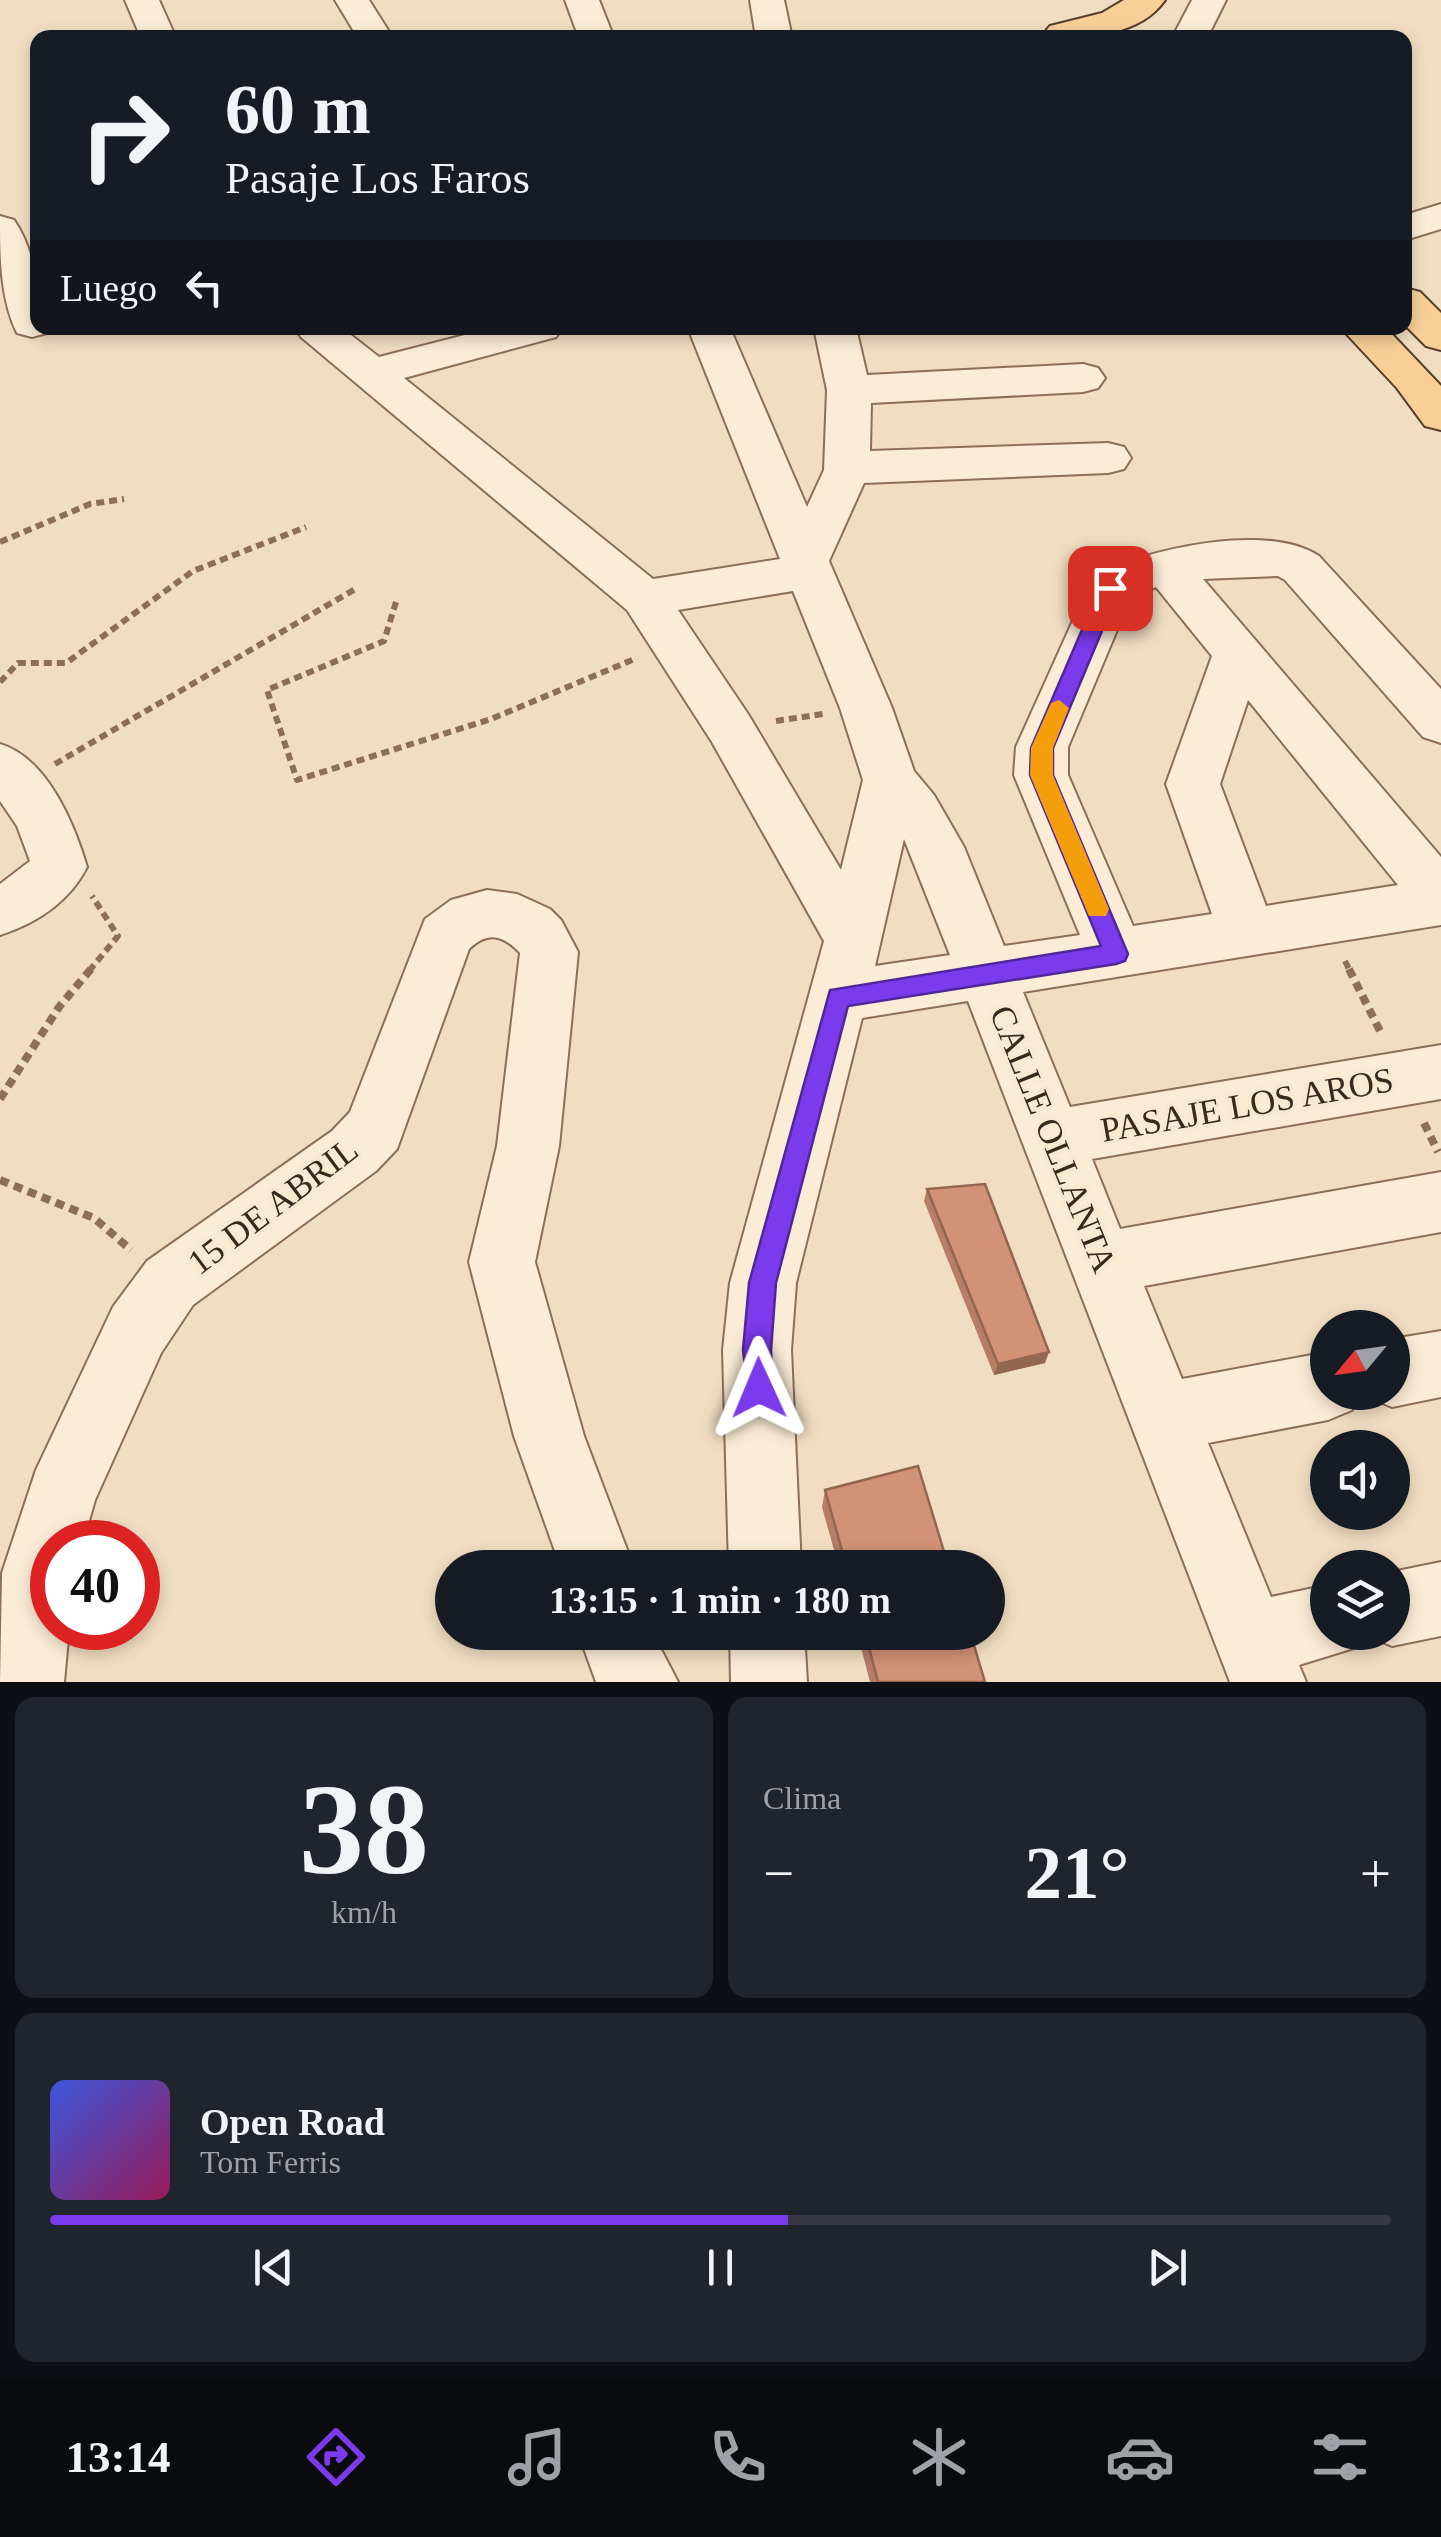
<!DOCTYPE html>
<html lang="es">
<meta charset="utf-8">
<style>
:root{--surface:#171b24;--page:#20242c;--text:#f1f3f6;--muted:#9ea1a6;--line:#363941;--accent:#7c3aed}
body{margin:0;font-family:Georgia,serif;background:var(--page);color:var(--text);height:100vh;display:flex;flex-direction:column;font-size:38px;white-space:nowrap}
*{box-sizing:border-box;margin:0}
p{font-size:32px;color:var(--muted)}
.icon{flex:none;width:55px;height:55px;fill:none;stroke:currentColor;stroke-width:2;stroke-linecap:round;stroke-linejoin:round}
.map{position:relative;height:1682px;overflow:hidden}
.panel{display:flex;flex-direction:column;gap:15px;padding:15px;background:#0d0f14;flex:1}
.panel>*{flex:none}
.guide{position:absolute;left:30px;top:30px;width:1382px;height:305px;border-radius:20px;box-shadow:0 5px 15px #0003;background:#171b24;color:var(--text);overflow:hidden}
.needle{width:65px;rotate:241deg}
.tools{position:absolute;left:1310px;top:1310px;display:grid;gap:20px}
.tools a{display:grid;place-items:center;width:100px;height:100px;border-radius:50%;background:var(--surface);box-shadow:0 5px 15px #0003;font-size:50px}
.speed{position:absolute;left:30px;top:1520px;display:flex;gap:20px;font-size:50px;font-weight:700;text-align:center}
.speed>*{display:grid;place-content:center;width:130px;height:130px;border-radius:50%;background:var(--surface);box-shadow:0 5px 15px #0003;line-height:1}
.speed .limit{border:15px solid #d22;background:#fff;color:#111}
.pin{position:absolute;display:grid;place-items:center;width:85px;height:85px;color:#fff;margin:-42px;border-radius:20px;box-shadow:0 5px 15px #0006}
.me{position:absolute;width:110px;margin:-55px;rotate:359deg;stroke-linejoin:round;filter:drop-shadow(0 0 8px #0008)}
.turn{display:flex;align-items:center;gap:35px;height:210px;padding:0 30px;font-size:45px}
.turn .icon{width:130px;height:130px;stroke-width:2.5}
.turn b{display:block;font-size:70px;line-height:85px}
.then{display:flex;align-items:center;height:95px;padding:0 30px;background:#0003;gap:20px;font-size:38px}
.big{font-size:75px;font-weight:700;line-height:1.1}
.panel .widget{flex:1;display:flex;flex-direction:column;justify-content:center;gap:15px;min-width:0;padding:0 35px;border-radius:20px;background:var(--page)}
.panel .dial{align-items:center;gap:0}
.dial b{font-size:130px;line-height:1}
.song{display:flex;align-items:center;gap:30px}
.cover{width:120px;height:120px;border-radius:15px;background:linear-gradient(135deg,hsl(230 70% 55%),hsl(330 70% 35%))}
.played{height:10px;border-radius:5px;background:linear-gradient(90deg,var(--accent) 55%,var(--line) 55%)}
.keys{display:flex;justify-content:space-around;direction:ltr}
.heat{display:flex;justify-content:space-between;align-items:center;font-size:55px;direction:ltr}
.panel .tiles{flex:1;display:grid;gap:15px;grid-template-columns:1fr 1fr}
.widget:last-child{grid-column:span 2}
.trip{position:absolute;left:435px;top:1550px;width:570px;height:100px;border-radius:50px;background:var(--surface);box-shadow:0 5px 15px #0003;font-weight:700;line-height:100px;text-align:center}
.tab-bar{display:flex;height:160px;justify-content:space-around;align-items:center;background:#090b0e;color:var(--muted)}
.tab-bar .icon{width:70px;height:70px}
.tab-bar .selected{color:var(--accent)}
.tab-bar b{font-size:45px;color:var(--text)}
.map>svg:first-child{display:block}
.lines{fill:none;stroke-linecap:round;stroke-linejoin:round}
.minor-casing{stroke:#8d6e58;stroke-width:4}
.major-casing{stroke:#5a3d2c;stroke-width:4}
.path-far1{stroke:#8d6e58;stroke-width:6;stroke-dasharray:8 5;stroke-linecap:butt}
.path{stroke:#8d6e58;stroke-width:8;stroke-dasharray:9 6;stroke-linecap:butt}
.minor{fill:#fbecd6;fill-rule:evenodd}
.major{fill:#f7cf97;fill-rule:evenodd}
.wall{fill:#b57e65}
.shaded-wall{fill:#936652}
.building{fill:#d29275;stroke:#936652;stroke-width:2.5}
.route{fill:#7c3aed;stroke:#51269a;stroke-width:2.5}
.slow{fill:#f59e0b}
.labels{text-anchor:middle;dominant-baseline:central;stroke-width:8;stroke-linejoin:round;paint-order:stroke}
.street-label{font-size:35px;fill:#3b281d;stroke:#f8e9d2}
</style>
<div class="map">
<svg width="1441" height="1682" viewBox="0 0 1441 1682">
<rect width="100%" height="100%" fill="#f1dec2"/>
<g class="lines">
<g class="minor-casing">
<g id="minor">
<polygon points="125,0 159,0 176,38 141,38"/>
<polygon points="335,0 369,0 393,38 358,38"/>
<polygon points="565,0 599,0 614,38 579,38"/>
<polygon points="750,0 784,0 792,38 756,38"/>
<polygon points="1192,0 1226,0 1207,38 1172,38"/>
<polygon points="1441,204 1441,229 1405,240 1405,215"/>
<path d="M 0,216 L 14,220 C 36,252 38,290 38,328 L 51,328 L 47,333 L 32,337 L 17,333 C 0,299 0,255 0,216 Z"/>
<path d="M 295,328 L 342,328 L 379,357 L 492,328 L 562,328 L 556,337 L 404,378 L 653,579 L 780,559 L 688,328 L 730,328 L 807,507 L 824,470 L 827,390 L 814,328 L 856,328 L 867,375 L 1083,364 L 1098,368 L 1105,378 L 1098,388 L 1083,392 L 871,403 L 870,451 L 1108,443 L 1124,447 L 1131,458 L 1124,469 L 1108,473 L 864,483 L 829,561 L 892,708 L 914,771 L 934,795 L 964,847 L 1004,946 L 1080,935 L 1014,775 L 1016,747 L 1093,576 C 1147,549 1266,522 1319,556 L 1441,689 L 1441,743 L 1423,737 L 1285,580 L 1278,576 L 1203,579 L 1441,857 L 1441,925 L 1023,992 L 1070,1107 L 1441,1045 L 1441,1099 L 1092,1159 L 1120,1229 L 1441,1172 L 1441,1232 L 1144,1286 L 1182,1379 L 1328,1352 L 1328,1392 L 1359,1392 L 1352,1410 L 1328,1420 L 1208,1443 L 1271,1597 L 1328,1585 L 1328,1632 L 1361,1632 L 1354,1648 L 1299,1665 L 1306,1682 L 1230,1682 L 968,1001 L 862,1018 L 796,1283 L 791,1350 L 801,1568 L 729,1568 L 723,1350 L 730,1283 L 824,941 L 712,742 L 627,610 L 301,337 ZM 1156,587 L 1212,656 L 1166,784 L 1212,914 L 1133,926 L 1068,775 L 1068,747 L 1130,599 ZM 793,591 L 840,708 L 863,780 L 841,870 L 748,714 L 678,610 ZM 1248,700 L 1398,885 L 1266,906 L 1220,784 ZM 904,839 L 950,955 L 875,966 Z"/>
<path d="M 0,744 C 47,758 74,823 87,867 C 69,902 37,923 0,935 L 0,884 L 30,861 L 17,826 L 0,801 Z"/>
<path d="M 487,890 L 517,894 L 550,909 L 561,920 L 578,952 L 559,1146 L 535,1262 L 584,1436 L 634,1568 L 561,1568 L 514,1436 L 469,1262 L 497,1146 L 520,953 C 503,935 488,931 469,949 L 397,1149 L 376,1171 L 193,1305 L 161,1353 L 95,1500 L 83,1542 L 52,1542 L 52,1628 L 69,1628 L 64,1682 L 0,1682 L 2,1573 L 36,1470 L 113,1307 L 147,1261 L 332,1131 L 350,1112 L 425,919 L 451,900 Z"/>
<polygon points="1441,1331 1441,1397 1392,1407 1368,1397 1366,1392 1392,1392 1392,1339"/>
<polygon points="1441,1562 1441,1636 1392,1646 1366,1635 1392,1632 1392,1572"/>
<polygon points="578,1632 652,1632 678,1682 596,1682"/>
<polygon points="730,1632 804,1632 807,1682 731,1682"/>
</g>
</g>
<g class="major-casing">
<g id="major">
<path d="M 1124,0 L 1165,0 C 1140,36 1087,38 1047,38 L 1044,33 L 1050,26 L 1102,13 Z"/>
<polygon points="1405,288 1420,292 1441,313 1441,350 1426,346 1405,325"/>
<polygon points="1341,328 1386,328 1441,386 1441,430 1425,426 1397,388"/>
</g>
</g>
<g class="path-far1">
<polyline points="0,542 90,504 124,499"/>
<polyline points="396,602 384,641 267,690 297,780 491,719 637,658"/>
<polyline points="0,682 18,663 66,663 193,571 306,527"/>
<polyline points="776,721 823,714"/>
<polyline points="55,764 357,588"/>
<polyline points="1345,961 1350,971"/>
<polyline points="89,971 118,936 92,896"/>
</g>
<g class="path">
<polyline points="1349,969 1382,1035"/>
<polyline points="0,1099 59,1007 91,969"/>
<polyline points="1424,1123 1438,1152"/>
<polyline points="0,1180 94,1218 131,1250"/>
</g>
<use href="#minor" class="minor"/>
<use href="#major" class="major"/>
</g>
<g class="wall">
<polygon points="927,1189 1045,1363 994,1375 924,1201"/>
<polygon points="825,1490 949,1568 839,1568 822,1507"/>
<polygon points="857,1632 970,1632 985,1682 870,1682"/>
</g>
<polygon class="shaded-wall" points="1049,1352 1045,1363 994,1375 998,1364"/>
<g class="building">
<polygon points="985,1184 1049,1352 998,1364 927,1189"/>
<polygon points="918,1466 949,1568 847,1568 825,1490"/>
<polygon points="865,1632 970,1632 985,1682 878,1682"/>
</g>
<polygon class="route" points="1110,581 1120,588 1053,748 1053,775 1128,954 1125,961 1116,964 848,1006 776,1283 771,1350 773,1388 769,1398 759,1403 749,1398 743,1350 749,1283 830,990 1101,946 1030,775 1031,748 1100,588"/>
<polygon class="slow" points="1059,700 1069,708 1053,748 1053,775 1109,909 1106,916 1089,916 1086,909 1030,775 1031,748 1051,703"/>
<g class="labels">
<g class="street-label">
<text transform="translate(1247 1105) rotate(-10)">PASAJE LOS AROS</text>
<text transform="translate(1053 1139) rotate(68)">CALLE OLLANTA</text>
<text transform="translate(273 1206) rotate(-37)">15 DE ABRIL</text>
</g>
</g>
</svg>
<div class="tools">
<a><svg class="needle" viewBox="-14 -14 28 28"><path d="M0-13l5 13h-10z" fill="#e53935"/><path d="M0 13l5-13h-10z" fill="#9ea1a6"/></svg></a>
<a><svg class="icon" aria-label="sound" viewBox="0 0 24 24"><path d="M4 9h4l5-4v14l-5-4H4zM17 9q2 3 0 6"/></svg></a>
<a><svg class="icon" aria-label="layers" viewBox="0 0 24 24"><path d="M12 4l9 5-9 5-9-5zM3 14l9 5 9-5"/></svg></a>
</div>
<div class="speed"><div class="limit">40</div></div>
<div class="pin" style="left:1110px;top:588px;background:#d93025"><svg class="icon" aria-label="arrive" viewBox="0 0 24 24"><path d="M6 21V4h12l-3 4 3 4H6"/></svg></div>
<svg class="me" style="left:759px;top:1388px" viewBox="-20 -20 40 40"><path d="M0-17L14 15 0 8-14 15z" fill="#7c3aed" stroke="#fff" stroke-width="4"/></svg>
<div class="trip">13:15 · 1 min · 180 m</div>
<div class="guide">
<div class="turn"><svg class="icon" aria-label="right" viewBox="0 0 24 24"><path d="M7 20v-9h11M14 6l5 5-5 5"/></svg><div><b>60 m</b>Pasaje Los Faros</div></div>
<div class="then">Luego<svg class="icon" aria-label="left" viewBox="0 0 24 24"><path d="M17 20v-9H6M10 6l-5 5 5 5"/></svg></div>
</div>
</div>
<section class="panel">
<div class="tiles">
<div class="widget dial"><b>38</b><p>km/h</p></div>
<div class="widget"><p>Clima</p>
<div class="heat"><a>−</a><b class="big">21°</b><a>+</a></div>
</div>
<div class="widget">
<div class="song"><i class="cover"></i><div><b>Open Road</b><p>Tom Ferris</p></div></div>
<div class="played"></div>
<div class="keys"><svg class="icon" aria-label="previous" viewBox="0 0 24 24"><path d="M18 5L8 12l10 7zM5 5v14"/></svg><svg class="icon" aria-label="pause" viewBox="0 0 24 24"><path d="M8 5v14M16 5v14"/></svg><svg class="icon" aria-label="next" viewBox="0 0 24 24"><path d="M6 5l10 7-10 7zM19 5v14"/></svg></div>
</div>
</div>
</section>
<nav class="tab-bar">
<b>13:14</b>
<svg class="icon selected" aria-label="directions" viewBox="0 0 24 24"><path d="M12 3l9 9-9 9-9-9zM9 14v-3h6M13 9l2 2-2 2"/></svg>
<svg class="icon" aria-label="music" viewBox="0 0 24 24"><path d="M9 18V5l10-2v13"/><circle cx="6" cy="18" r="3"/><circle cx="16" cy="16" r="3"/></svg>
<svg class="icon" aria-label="phone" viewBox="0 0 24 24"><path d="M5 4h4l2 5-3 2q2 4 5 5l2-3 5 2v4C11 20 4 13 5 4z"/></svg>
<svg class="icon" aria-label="climate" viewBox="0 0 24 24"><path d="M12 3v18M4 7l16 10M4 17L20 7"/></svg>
<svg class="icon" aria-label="car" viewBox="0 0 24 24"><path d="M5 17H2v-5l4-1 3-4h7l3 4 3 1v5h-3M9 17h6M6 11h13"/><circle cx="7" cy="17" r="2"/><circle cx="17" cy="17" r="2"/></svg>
<svg class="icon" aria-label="filters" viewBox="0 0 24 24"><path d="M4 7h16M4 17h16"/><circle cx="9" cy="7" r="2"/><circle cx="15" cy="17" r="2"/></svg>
</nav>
